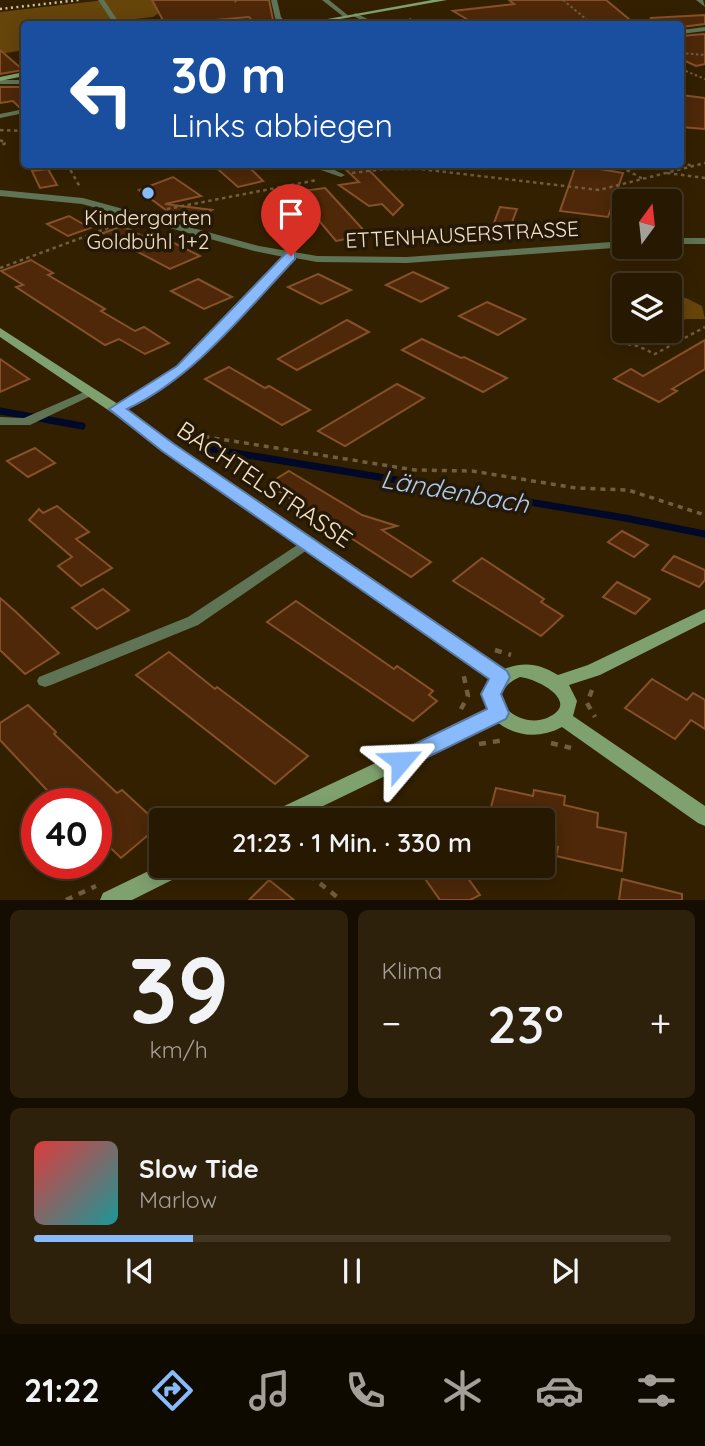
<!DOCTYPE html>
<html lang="de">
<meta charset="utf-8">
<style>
:root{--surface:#261801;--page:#2e210b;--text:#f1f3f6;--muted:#a4a099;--line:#423723;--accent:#88bafc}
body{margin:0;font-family:Quicksand,sans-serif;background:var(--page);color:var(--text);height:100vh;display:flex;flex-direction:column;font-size:26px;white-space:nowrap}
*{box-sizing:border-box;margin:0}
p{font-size:23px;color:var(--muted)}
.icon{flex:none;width:38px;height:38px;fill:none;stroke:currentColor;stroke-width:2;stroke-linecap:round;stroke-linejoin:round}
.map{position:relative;height:900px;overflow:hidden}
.drawer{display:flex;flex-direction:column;gap:10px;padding:10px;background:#150d01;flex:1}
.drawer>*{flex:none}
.top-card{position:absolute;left:21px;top:21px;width:663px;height:147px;border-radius:7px;box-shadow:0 4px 18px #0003,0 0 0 2px var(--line);background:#1a4fa0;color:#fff;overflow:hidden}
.needle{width:46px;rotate:15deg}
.fabs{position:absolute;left:612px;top:189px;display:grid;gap:14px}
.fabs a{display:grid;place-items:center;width:70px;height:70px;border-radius:7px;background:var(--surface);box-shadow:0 4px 18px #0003,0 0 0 2px var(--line);font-size:35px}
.speed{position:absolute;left:21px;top:788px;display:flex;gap:14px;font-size:35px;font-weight:700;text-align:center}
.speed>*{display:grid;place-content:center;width:91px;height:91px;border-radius:50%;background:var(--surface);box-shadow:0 4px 18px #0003,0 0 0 2px var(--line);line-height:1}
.speed .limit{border:10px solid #d22;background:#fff;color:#111}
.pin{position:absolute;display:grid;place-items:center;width:60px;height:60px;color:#fff;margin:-72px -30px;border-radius:50% 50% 50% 0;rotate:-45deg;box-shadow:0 0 7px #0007}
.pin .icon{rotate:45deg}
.me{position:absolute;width:77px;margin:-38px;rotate:64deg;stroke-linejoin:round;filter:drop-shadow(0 0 5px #0008)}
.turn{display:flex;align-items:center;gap:24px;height:147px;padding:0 35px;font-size:32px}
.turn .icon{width:91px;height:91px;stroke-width:2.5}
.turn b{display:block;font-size:49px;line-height:60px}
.big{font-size:52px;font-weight:600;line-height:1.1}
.drawer .widget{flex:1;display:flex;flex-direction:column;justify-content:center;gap:10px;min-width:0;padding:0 24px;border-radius:10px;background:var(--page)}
.drawer .dial{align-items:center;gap:0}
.dial b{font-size:91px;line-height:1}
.song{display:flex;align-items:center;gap:21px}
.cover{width:84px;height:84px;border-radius:10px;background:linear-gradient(135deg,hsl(0 70% 55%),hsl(180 70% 35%))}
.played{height:7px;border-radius:4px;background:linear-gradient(90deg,var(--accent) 25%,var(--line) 25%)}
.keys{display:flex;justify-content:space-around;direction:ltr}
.heat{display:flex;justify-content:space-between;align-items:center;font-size:38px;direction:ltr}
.drawer .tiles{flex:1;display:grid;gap:10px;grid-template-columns:1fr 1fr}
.widget:last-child{grid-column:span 2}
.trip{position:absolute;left:149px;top:808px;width:406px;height:70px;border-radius:7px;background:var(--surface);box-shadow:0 4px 18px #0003,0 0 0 2px var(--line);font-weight:600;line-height:70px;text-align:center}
.dock{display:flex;height:112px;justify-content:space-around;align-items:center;background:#0f0a00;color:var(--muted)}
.dock .icon{width:49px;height:49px}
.dock .on{color:var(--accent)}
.dock b{font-size:32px;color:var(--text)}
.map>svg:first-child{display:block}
.green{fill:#66450b}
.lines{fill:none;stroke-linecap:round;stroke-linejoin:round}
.stream{stroke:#000928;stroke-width:7}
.building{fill:#4e2809;stroke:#86512a;stroke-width:2}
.path-far3{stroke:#715e40;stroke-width:2;stroke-dasharray:2.5 2.5;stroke-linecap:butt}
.path-far2{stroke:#715e40;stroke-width:2.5;stroke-dasharray:3.5 3.5;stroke-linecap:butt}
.path-far1{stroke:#715e40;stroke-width:3.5;stroke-dasharray:5 5;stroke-linecap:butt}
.path{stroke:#715e40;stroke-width:4.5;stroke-dasharray:7 7;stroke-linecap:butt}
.lane{fill:#5f7454;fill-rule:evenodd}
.street{fill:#5f7454;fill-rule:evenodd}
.secondary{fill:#7fa16e;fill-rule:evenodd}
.rail{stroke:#d6c1a5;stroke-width:2.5;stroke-dasharray:2 3.5;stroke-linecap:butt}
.route{fill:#88bafc;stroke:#5879a4;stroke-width:2}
.poi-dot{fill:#88bafc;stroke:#241807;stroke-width:2.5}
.labels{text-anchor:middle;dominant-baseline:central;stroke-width:7;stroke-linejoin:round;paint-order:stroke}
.far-poi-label{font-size:21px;fill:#f5e0c4;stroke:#241807}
.far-street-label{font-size:21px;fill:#f5e0c4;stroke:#241807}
.street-label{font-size:24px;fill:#f5e0c4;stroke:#241807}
.water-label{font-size:26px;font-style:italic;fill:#b0cbf0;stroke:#241807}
</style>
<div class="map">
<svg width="705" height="900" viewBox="0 0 705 900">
<rect width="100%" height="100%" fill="#332001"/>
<g class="green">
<polygon points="105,0 152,0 159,13 153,17 116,21 117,24 24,24 24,50 0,54 0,12"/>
<polygon points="670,296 686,298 702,306 705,319 686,319 670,324"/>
</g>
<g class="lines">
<g class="stream">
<polyline points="0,411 82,426"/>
<polyline points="205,448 625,518 705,534"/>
</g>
</g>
<g class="building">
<polygon points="152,0 269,0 273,20 254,22 249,17 190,22 191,24 165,24"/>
<polygon points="509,0 606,0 635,24 475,24 453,11 514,4"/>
<polygon points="705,15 705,24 681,27 681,24 664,24 650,18"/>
<polygon points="705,34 705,64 696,66 681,59 681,36"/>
<polygon points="0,50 23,70 0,74"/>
<polygon points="24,87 24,107 19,107 13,101 0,103 0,87"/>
<polygon points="681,95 705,98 705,129 681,127"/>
<polygon points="212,164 246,164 263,181 238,187"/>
<polygon points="340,164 363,164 403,205 393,215 382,204 369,206 339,185 359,182"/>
<polygon points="576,165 623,173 608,217 560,211"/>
<polygon points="48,169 57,185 40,188 32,171"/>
<polygon points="173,177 201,196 165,204 212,210 189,224 182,222 139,190"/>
<polygon points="325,188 347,212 368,235 336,241 295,192"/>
<polygon points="500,207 517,209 511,225 494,223"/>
<polygon points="69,216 90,228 68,236 47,224"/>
<polygon points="122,226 144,237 152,232 200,256 170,269 125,245 118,248 95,236"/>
<polygon points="31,260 53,273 48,275 105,309 101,311 135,331 144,327 169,343 145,354 119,339 105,345 16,287 23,285 1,271"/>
<polygon points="413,272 448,288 421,302 386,285"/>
<polygon points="318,274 351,290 321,304 288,287"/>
<polygon points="198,279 232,297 204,309 171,291"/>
<polygon points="487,302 525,319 498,335 459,316"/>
<polygon points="347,320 369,332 297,370 278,359"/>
<polygon points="422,339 461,358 464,357 507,378 483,392 402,350"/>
<polygon points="705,340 705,369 672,389 677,391 659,402 614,379 631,369 643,376"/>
<polygon points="0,359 29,379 0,392"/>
<polygon points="229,367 265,388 269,386 310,410 282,425 205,379"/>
<polygon points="397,384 424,398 345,446 318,431"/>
<polygon points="35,448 55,463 28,477 7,461"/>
<polygon points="289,471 362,515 397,526 382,530 431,562 411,577 268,484"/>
<polygon points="57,506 89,532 76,539 112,568 81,586 58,566 72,557 29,520 39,509 43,513"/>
<polygon points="622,531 648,545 634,557 608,542"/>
<polygon points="674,556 705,570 705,580 699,587 662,570"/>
<polygon points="482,558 544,599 541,602 563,616 541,636 453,581"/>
<polygon points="617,582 650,599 635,614 603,597"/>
<polygon points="103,589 129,610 97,629 72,608"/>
<polygon points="0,598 16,612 59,653 25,674 0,650"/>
<polygon points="296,601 394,669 397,666 433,691 429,695 437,701 413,721 267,622"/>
<polygon points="169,652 215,689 217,687 308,756 275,784 136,675"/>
<polygon points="652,679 687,700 693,693 705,700 705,729 691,720 675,739 625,708"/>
<polygon points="28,705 56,732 54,734 117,793 122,790 160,825 121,858 96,834 96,803 59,803 0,740 0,723"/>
<polygon points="496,788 533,796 534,790 565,796 564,805 598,813 597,827 626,833 622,871 556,856 558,847 542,843 542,821 490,811"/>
<polygon points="416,866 459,866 480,895 470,900 440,900"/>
<polygon points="622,879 682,894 682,900 619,900"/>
<polygon points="269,880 294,900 249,900"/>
</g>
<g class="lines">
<g class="path-far3">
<polyline points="235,0 236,3"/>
<polyline points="563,0 592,24"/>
<polyline points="409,19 426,24"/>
<polyline points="78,24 103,22"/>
<polyline points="681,53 705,55"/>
<polyline points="681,69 705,79"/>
</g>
<g class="path-far2">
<polyline points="0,130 24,131"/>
<polyline points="0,140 6,143 0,146"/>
<polyline points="681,162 692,166"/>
<polyline points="67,164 80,187"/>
<polyline points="626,164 625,169 643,179"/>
<polyline points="352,173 384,169 420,169 599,190 705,163"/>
<polyline points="667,173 705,178"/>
<polyline points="167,209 317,180"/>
<polyline points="634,254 664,253"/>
<polyline points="0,268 116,225"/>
<polyline points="614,342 638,346 655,354 705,327"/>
</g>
<polyline class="path-far1" points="185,440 201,436 415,470 472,471 576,488 628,490 705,515"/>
<g class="path">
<polyline points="495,650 511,655"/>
<polyline points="592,690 587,703 595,717"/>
<polyline points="461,709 468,696 463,672"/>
<polyline points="551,743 571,748"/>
<polyline points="479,744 505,740"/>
<polyline points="230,821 256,808"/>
<polyline points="298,866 341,900"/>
<polyline points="66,900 96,886"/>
</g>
<g class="lane">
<polygon points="271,0 277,0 281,17 287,24 281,24 275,18"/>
<polygon points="322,0 329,0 350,17 345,18"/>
<rect x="0" y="80" width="24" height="4"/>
<polygon points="24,109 24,113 0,118 0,114"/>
<polygon points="318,165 324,165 345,175 341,177 318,169"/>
<polygon points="91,389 97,392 95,394 30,425 0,425 0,417 24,418"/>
<polygon points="308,538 313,540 315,543 313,546 198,625 51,685 45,687 39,685 37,681 39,677 188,617"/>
</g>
<g class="street">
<polygon points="98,0 104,0 120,24 114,24"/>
<polygon points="696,0 703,0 705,7"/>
<polygon points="355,13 376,23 377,24 370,24 353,16"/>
<polygon points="705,27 705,31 681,34 681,30"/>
<polygon points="315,164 324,164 326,167 321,170"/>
<path d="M 0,190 L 83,198 L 259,246 L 317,256 L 407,257 L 625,241 L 625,247 L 627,247 L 407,263 L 317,262 L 295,258 C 250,305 178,396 116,413 L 109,409 L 111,406 L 136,394 L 178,366 L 284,257 L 254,251 L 82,204 L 0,196 Z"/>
<rect x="670" y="238" width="35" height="6"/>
</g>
<g class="secondary">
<polygon points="432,0 447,0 312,24 300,24"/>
<polygon points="24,72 24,76 0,81 0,77"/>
<path d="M 0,328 L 121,406 L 173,445 L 502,670 C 523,661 539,663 558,675 L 588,665 L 705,609 L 705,622 L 600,675 L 569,685 L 577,701 L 573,716 L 705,806 L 705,826 L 698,823 L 562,727 C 540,739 516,737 497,722 L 292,821 L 262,821 L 265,815 L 488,710 C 483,698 481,689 490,679 L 163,451 L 111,412 L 0,337 ZM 520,677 C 539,679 582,703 547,718 C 518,730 478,695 520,677 Z"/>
<polygon points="161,865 189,866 186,873 132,900 100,900 103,893"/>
</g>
<polyline class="rail" points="0,9 79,0"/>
</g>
<path class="route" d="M 291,252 L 295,253 L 295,259 C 244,313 195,377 127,409 L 174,444 L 507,671 L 510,677 L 501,694 L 509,713 L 506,719 L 401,770 L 394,767 L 390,761 L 394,754 L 487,709 L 481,694 L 489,679 L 162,451 L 109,409 L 177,366 L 286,253 Z"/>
<circle class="poi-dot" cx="148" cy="193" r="7"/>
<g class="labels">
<g class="far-poi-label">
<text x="148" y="217">Kindergarten<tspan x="148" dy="24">Goldbühl 1+2</tspan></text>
</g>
<g class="far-street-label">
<text transform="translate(462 234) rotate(-3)">ETTENHAUSERSTRASSE</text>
</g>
<g class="street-label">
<text transform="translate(265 484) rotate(34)">BACHTELSTRASSE</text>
</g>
<g class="water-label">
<text transform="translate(455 491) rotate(10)">Ländenbach</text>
</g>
</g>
</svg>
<div class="fabs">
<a><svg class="needle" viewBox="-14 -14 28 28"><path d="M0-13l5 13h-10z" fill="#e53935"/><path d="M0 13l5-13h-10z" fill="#a4a099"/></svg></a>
<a><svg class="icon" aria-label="layers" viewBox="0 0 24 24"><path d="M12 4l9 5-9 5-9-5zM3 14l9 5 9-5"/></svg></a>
</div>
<div class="speed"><div class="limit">40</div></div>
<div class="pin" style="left:291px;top:256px;background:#d93025"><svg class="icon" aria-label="arrive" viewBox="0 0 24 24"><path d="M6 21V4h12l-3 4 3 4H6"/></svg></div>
<svg class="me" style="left:401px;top:761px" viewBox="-20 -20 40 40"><path d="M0-17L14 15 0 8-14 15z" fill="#88bafc" stroke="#fff" stroke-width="4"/></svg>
<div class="trip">21:23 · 1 Min. · 330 m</div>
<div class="top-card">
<div class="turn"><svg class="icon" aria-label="left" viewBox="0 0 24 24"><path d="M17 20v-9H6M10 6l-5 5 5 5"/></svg><div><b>30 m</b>Links abbiegen</div></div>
</div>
</div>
<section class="drawer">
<div class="tiles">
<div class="widget dial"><b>39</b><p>km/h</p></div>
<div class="widget"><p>Klima</p>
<div class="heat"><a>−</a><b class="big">23°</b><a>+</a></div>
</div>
<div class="widget">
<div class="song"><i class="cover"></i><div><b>Slow Tide</b><p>Marlow</p></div></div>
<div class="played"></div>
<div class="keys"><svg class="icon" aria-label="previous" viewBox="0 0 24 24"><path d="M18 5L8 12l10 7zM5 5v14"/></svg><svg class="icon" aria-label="pause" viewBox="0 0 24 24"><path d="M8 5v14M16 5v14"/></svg><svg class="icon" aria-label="next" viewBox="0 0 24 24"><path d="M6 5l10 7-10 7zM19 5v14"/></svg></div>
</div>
</div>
</section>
<nav class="dock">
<b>21:22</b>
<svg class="icon on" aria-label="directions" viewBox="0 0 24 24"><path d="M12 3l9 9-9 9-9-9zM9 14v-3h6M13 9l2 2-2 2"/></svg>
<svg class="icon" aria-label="music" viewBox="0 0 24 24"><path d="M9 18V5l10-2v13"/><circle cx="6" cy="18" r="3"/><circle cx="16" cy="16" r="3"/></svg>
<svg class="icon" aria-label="phone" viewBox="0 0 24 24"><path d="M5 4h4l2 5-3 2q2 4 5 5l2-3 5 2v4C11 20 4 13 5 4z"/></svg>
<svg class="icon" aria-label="climate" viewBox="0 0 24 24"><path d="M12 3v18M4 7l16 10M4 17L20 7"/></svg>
<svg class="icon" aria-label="car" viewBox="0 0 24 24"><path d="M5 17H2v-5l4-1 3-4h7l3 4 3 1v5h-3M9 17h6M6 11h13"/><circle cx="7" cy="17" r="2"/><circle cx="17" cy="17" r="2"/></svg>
<svg class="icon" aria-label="filters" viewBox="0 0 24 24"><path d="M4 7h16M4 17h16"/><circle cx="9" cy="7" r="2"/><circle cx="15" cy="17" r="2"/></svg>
</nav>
